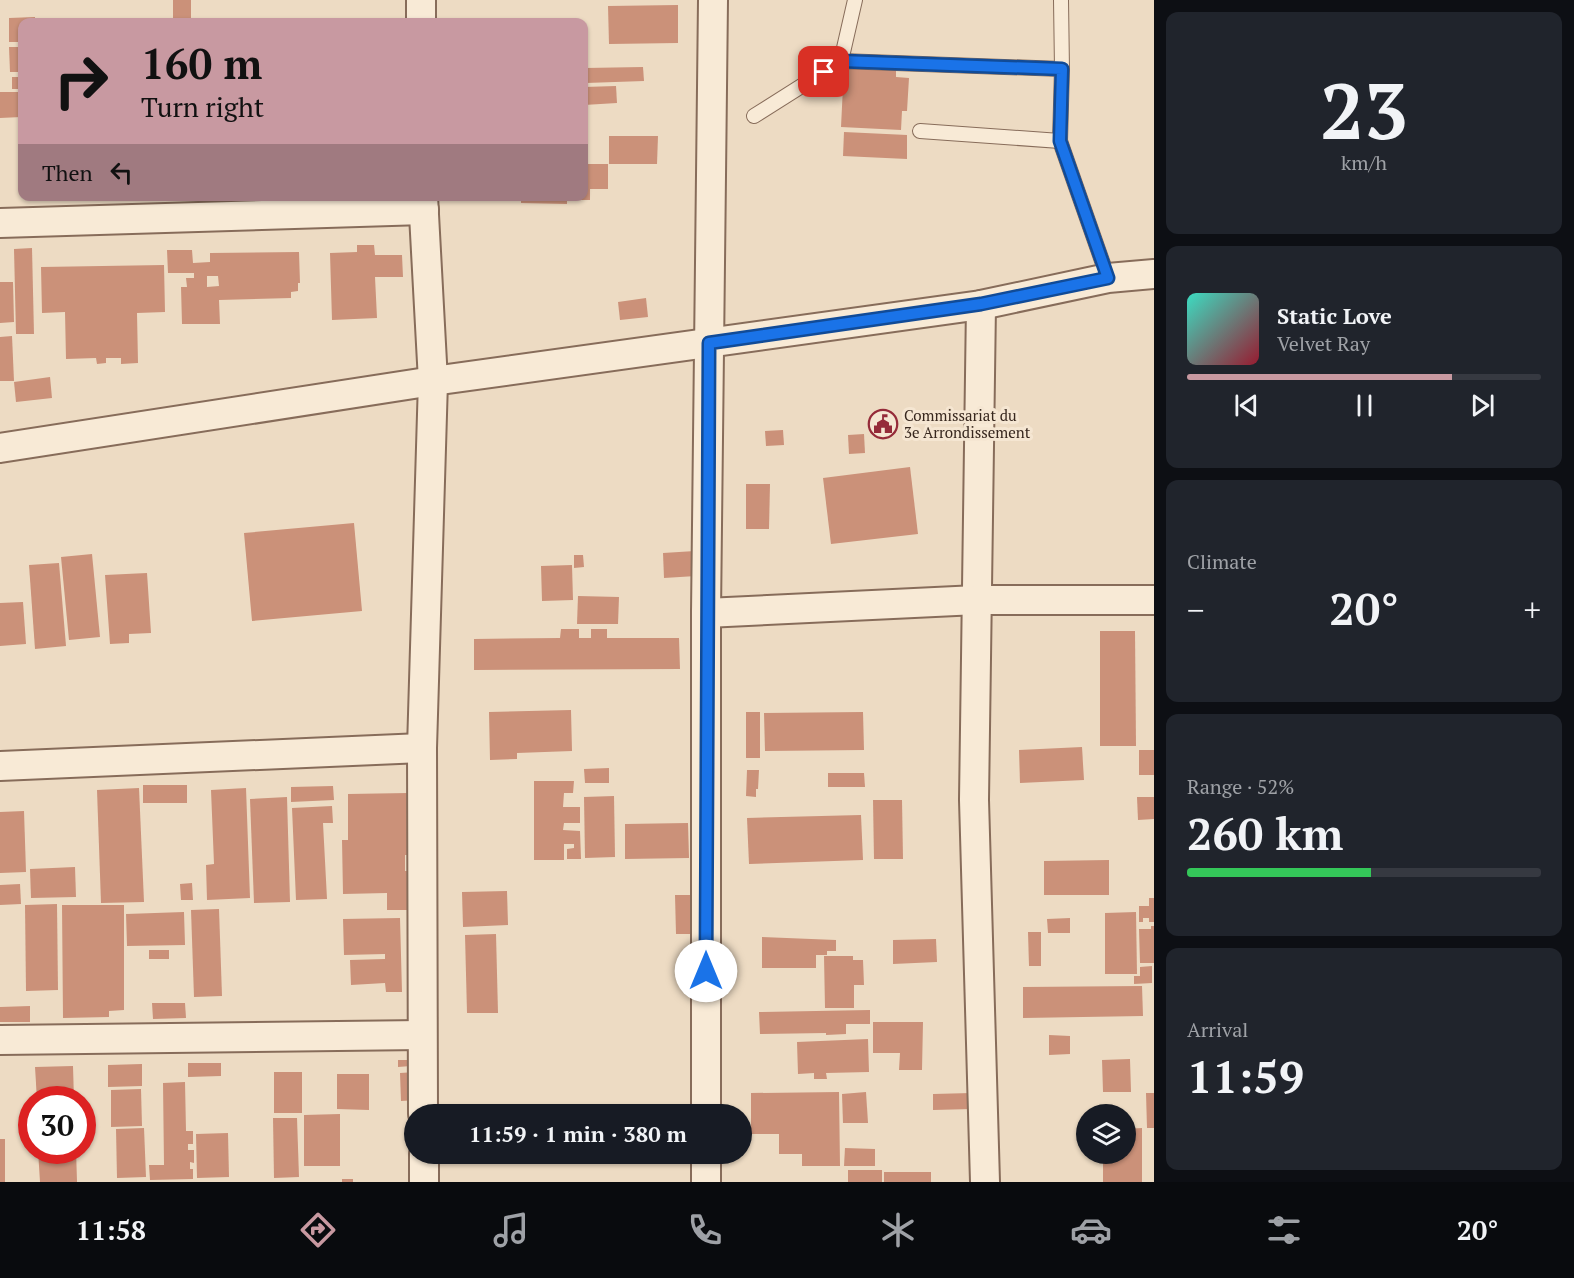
<!DOCTYPE html>
<meta charset="utf-8">
<style>
:root{--surface:#171b24;--page:#20242c;--text:#f1f3f6;--muted:#9ea1a6;--line:#363941;--accent:#c899a1}
body{margin:0;font-family:"PT Serif",serif;background:var(--page);color:var(--text);height:100vh;display:flex;flex-direction:column;font-size:22px;white-space:nowrap}
*{box-sizing:border-box;margin:0}
p{font-size:20px;color:var(--muted)}
.icon{flex:none;width:33px;height:33px;fill:none;stroke:currentColor;stroke-width:2;stroke-linecap:round;stroke-linejoin:round}
.map{position:relative;flex:1;overflow:hidden}
.drawer{display:flex;flex-direction:column;gap:12px;padding:12px;background:#0d0f14;width:420px}
.drawer>*{flex:none}
.guide{position:absolute;left:18px;top:18px;width:570px;height:183px;border-radius:12px;box-shadow:0 2px 4px #0004;background:#c899a1;color:#111;overflow:hidden}
.buttons{position:absolute;left:1076px;top:1104px;display:grid;gap:12px}
.buttons a{display:grid;place-items:center;width:60px;height:60px;border-radius:50%;background:var(--surface);box-shadow:0 2px 4px #0004;font-size:30px}
.speed{position:absolute;left:18px;top:1086px;display:flex;gap:12px;font-size:30px;font-weight:700;text-align:center}
.speed>*{display:grid;place-content:center;width:78px;height:78px;border-radius:50%;background:var(--surface);box-shadow:0 2px 4px #0004;line-height:1}
.speed .limit{border:9px solid #d22;background:#fff;color:#111}
.pin{position:absolute;display:grid;place-items:center;width:51px;height:51px;color:#fff;margin:-26px;border-radius:12px;box-shadow:0 3px 9px #0006}
.me{position:absolute;width:66px;margin:-33px;rotate:0deg;stroke-linejoin:round;filter:drop-shadow(0 0 4px #0008)}
.turn{display:flex;align-items:center;gap:21px;height:126px;padding:0 24px;font-size:27px}
.turn .icon{width:78px;height:78px;stroke-width:2.5}
.turn b{display:block;font-size:42px;line-height:51px}
.then{display:flex;align-items:center;height:57px;padding:0 24px;background:#0003;gap:12px;font-size:22px}
.big{font-size:45px;font-weight:700;line-height:1.1}
.drawer .tile{flex:1;display:flex;flex-direction:column;justify-content:center;gap:9px;min-width:0;padding:0 21px;border-radius:12px;background:var(--page)}
.drawer .dial{align-items:center;gap:0}
.dial b{font-size:78px;line-height:1}
.song{display:flex;align-items:center;gap:18px}
.cover{width:72px;height:72px;border-radius:9px;background:linear-gradient(135deg,hsl(170 70% 55%),hsl(350 70% 35%))}
.played{height:6px;border-radius:3px;background:linear-gradient(90deg,var(--accent) 75%,var(--line) 75%)}
.keys{display:flex;justify-content:space-around;direction:ltr}
.heat{display:flex;justify-content:space-between;align-items:center;font-size:33px;direction:ltr}
.charge{height:9px;border-radius:4px;background:linear-gradient(90deg,#34c759 52%,var(--line) 0)}
.trip{position:absolute;left:404px;top:1104px;width:348px;height:60px;border-radius:30px;background:var(--surface);box-shadow:0 2px 4px #0004;font-weight:700;line-height:60px;text-align:center}
.tabs{display:flex;height:96px;justify-content:space-around;align-items:center;background:#090b0e;color:var(--muted)}
.tabs .icon{width:42px;height:42px}
.tabs .on{color:var(--accent)}
.tabs b{font-size:27px;color:var(--text)}
main{display:flex;flex:1;min-height:0}
.map>svg:first-child{display:block}
.building{fill:#cb9179;fill-rule:evenodd}
.lines{fill:none;stroke-linecap:round;stroke-linejoin:round}
.service-casing{stroke:#876c5a;stroke-width:16}
.minor-casing{stroke:#876c5a;stroke-width:32}
.service{stroke:#f8ead6;stroke-width:14}
.minor{stroke:#f8ead6;stroke-width:28}
.route-casing{stroke:#114b97;stroke-width:15}
.route{stroke:#1a73e8;stroke-width:10}
.labels{text-anchor:middle;dominant-baseline:central;stroke-width:6;stroke-linejoin:round;paint-order:stroke}
.poi-label{font-size:15px;fill:#37271e;stroke:#f5e6d2;text-anchor:start}
</style>
<main>
<div class="map">
<svg width="1154" height="1182" viewBox="0 0 1154 1182">
<rect width="100%" height="100%" fill="#eddbc3"/>
<g class="building">
<rect x="173" y="0" width="18" height="22"/>
<polygon points="678,5 678,43 609,44 608,6"/>
<polygon points="35,17 35,22 22,22 22,42 9,42 9,18"/>
<polygon points="9,47 22,47 22,72 10,72"/>
<polygon points="844,66 896,70 896,77 909,78 907,111 902,111 901,130 841,127"/>
<polygon points="643,67 644,81 586,83 585,68"/>
<rect x="12" y="77" width="10" height="12"/>
<polygon points="616,86 617,103 584,105 584,87"/>
<polygon points="0,92 20,92 21,117 0,118"/>
<polygon points="844,132 907,135 907,159 843,156"/>
<polygon points="609,136 658,136 657,164 609,164"/>
<polygon points="584,164 608,164 608,189 590,189 590,200 571,200 571,196 584,196"/>
<polygon points="521,196 567,196 567,204 521,203"/>
<polygon points="357,245 374,245 375,255 402,255 403,277 375,277 377,318 332,320 330,253 357,252"/>
<polygon points="32,248 34,334 16,334 14,249"/>
<path d="M 167,250 L 192,250 L 193,263 L 210,262 L 210,253 L 299,252 L 300,283 L 298,283 L 298,291 L 291,292 L 291,298 L 219,300 L 220,324 L 182,324 L 181,287 L 187,287 L 186,278 L 194,278 L 194,273 L 168,273 ZM 207,276 L 218,276 L 219,286 L 207,287 Z"/>
<polygon points="164,265 165,312 137,313 138,363 121,364 121,358 106,358 106,363 97,364 96,358 66,359 65,312 42,313 41,267"/>
<polygon points="0,282 13,282 14,322 0,323"/>
<polygon points="646,298 648,317 620,320 618,302"/>
<polygon points="12,336 14,381 0,381 0,337"/>
<polygon points="50,377 52,398 16,402 14,382"/>
<polygon points="783,430 784,445 766,446 765,431"/>
<polygon points="864,434 865,453 849,454 848,435"/>
<polygon points="910,467 918,534 831,544 823,478"/>
<polygon points="746,484 770,484 769,529 746,529"/>
<polygon points="354,523 362,611 252,621 244,533"/>
<polygon points="695,551 696,576 664,578 663,553"/>
<polygon points="92,554 100,637 69,640 61,557"/>
<polygon points="574,555 583,555 584,567 574,568"/>
<polygon points="59,563 66,646 35,649 29,565"/>
<polygon points="572,565 573,600 542,601 541,566"/>
<polygon points="147,573 151,633 129,634 129,643 110,644 105,575"/>
<polygon points="578,596 619,597 618,624 577,624"/>
<polygon points="23,602 26,644 0,646 0,603"/>
<polygon points="561,629 579,629 579,638 591,638 591,629 607,629 607,638 679,638 680,669 474,670 474,639 560,638"/>
<polygon points="1100,631 1135,631 1136,746 1100,746"/>
<polygon points="571,710 572,751 517,753 517,759 490,760 489,712"/>
<rect x="746" y="712" width="14" height="46"/>
<polygon points="863,712 864,750 765,751 764,713"/>
<polygon points="1082,747 1084,780 1020,783 1019,750"/>
<rect x="1139" y="750" width="15" height="25"/>
<polygon points="609,768 609,783 585,783 584,769"/>
<polygon points="747,770 759,770 758,789 756,789 756,797 746,796"/>
<polygon points="828,773 864,773 865,787 828,787"/>
<polygon points="534,781 574,781 573,793 564,793 563,807 580,807 580,823 564,823 563,830 580,831 581,859 567,859 567,849 574,848 574,844 564,844 564,860 534,860"/>
<rect x="143" y="785" width="44" height="18"/>
<polygon points="333,786 334,800 291,802 291,787"/>
<polygon points="139,788 144,902 101,903 97,790"/>
<polygon points="246,788 250,898 207,900 206,865 214,864 211,790"/>
<polygon points="408,793 409,820 417,855 405,855 405,871 416,871 417,910 387,910 387,893 343,894 342,840 348,840 348,794"/>
<polygon points="614,796 615,857 585,858 584,797"/>
<polygon points="287,797 290,902 254,903 250,799"/>
<polygon points="1137,797 1154,797 1154,819 1138,820"/>
<polygon points="873,800 902,800 903,859 874,859"/>
<polygon points="332,806 333,823 323,823 327,899 296,900 292,808"/>
<polygon points="24,811 26,872 0,873 0,812"/>
<polygon points="861,815 863,860 749,864 747,818"/>
<polygon points="688,823 689,858 625,859 625,824"/>
<polygon points="1109,860 1109,895 1044,895 1044,861"/>
<polygon points="75,867 76,897 31,898 30,869"/>
<polygon points="192,883 193,900 181,900 180,884"/>
<polygon points="20,884 21,904 0,905 0,885"/>
<polygon points="507,891 508,925 463,927 462,892"/>
<polygon points="675,895 690,895 691,934 676,934"/>
<polygon points="1149,898 1154,898 1154,922 1149,922 1149,918 1143,918 1143,922 1139,922 1139,906 1149,906"/>
<polygon points="57,904 58,990 26,991 25,905"/>
<polygon points="62,905 124,905 124,1010 109,1011 109,1017 63,1018"/>
<polygon points="219,909 222,996 194,997 191,910"/>
<polygon points="184,912 185,945 127,946 126,914"/>
<polygon points="1136,912 1137,974 1105,974 1105,913"/>
<polygon points="400,918 402,992 386,992 385,983 351,985 350,960 385,959 385,954 344,955 343,919"/>
<polygon points="1070,918 1070,933 1048,933 1047,919"/>
<polygon points="1151,926 1154,926 1154,963 1140,963 1139,929 1151,929"/>
<polygon points="1028,932 1041,932 1041,966 1029,966"/>
<polygon points="496,934 498,1013 467,1013 465,935"/>
<polygon points="762,937 836,940 836,951 827,951 827,955 816,955 816,968 762,968"/>
<polygon points="936,939 937,962 893,964 893,940"/>
<rect x="149" y="950" width="20" height="9"/>
<polygon points="824,956 853,956 853,960 863,960 864,985 854,985 854,1008 825,1008"/>
<polygon points="1152,966 1152,983 1134,984 1134,976 1140,976 1140,967"/>
<polygon points="1142,986 1143,1016 1023,1018 1023,987"/>
<polygon points="152,1003 185,1003 186,1018 153,1019"/>
<polygon points="30,1006 30,1022 0,1022 0,1007"/>
<polygon points="870,1010 870,1024 846,1024 846,1034 826,1035 826,1033 760,1034 759,1012"/>
<polygon points="873,1022 923,1022 922,1070 899,1070 900,1053 873,1053"/>
<polygon points="1049,1035 1070,1036 1070,1054 1049,1055"/>
<polygon points="868,1039 869,1072 826,1073 827,1079 814,1079 814,1073 798,1074 797,1042"/>
<polygon points="1130,1059 1131,1092 1103,1092 1102,1060"/>
<polygon points="398,1060 411,1060 411,1066 398,1067"/>
<polygon points="188,1063 221,1063 221,1076 188,1077"/>
<polygon points="142,1064 142,1086 108,1087 108,1065"/>
<polygon points="73,1066 74,1100 37,1100 35,1067"/>
<rect x="274" y="1072" width="28" height="41"/>
<polygon points="416,1072 417,1100 401,1101 400,1073"/>
<polygon points="337,1074 369,1074 369,1110 337,1109"/>
<polygon points="185,1082 186,1131 193,1131 193,1144 188,1144 188,1150 194,1150 194,1163 190,1162 190,1169 193,1169 193,1179 150,1180 149,1165 164,1165 163,1083"/>
<polygon points="141,1089 142,1126 111,1127 111,1090"/>
<polygon points="839,1092 840,1166 802,1166 802,1154 779,1154 779,1134 751,1134 751,1093"/>
<polygon points="866,1092 868,1123 843,1123 842,1094"/>
<polygon points="971,1093 972,1109 933,1110 933,1094"/>
<polygon points="1146,1093 1154,1093 1154,1128 1147,1128"/>
<polygon points="340,1114 340,1166 304,1166 304,1115"/>
<polygon points="273,1118 297,1118 299,1177 274,1178"/>
<polygon points="144,1128 146,1177 117,1178 116,1129"/>
<polygon points="1142,1128 1142,1182 1103,1182 1103,1154 1125,1154 1125,1129"/>
<polygon points="228,1133 229,1177 197,1178 196,1134"/>
<rect x="0" y="1139" width="5" height="43"/>
<polygon points="845,1148 875,1149 875,1166 844,1166"/>
<polygon points="38,1150 76,1150 77,1182 40,1182"/>
<rect x="848" y="1170" width="34" height="12"/>
<rect x="884" y="1172" width="47" height="10"/>
<rect x="342" y="1179" width="11" height="3"/>
</g>
<g class="lines">
<g class="service-casing">
<g id="service">
<polyline points="1061,0 1062,69 1060,141 1108,278"/>
<polyline points="841,61 1062,69"/>
<polyline points="754,116 841,61 855,0"/>
<polyline points="920,131 1060,141"/>
</g>
</g>
<g class="minor-casing">
<g id="minor">
<polyline points="421,0 421,22"/>
<polyline points="0,223 424,210"/>
<polyline points="981,305 974,800 985,1182"/>
<polyline points="0,448 433,381 981,305 1108,278 1154,274"/>
<polyline points="706,613 977,600 1154,600"/>
<polyline points="0,766 422,748"/>
<polyline points="0,1040 422,1035"/>
<polyline points="423,1114 422,748 433,381 423,196"/>
<polyline points="706,1114 706,613 713,0"/>
<polyline points="424,1154 424,1182"/>
<polyline points="706,1182 706,1154"/>
</g>
</g>
<use href="#service" class="service"/>
<use href="#minor" class="minor"/>
</g>
<g class="lines">
<g class="route-casing">
<polyline id="route" points="706,971 709,343 981,304 1108,278 1060,141 1062,69 841,61 824,72"/>
</g>
<use href="#route" class="route"/>
</g>
<defs>
<g id="civic-ring" transform="scale(1.5)"><circle r="9.5" fill="#f5e6d2" stroke="#952b39" stroke-width="1.5"/><path d="M-.6-6.5H3V-4.5H.6V-3L4-1V1h2V6H-6V1h2V-1L-.6-3ZM-1.2 2.5V6h2.4V2.5Z" fill="#952b39"/></g>
</defs>
<g fill-rule="evenodd">
<use href="#civic-ring" x="883" y="424"/>
</g>
<g class="labels">
<g class="poi-label">
<text x="904" y="415">Commissariat du<tspan x="904" dy="17">3e Arrondissement</tspan></text>
</g>
</g>
</svg>
<div class="buttons">
<a><svg class="icon" aria-label="layers" viewBox="0 0 24 24"><path d="M12 4l9 5-9 5-9-5zM3 14l9 5 9-5"/></svg></a>
</div>
<div class="speed"><div class="limit">30</div></div>
<div class="pin" style="left:824px;top:72px;background:#d93025"><svg class="icon" aria-label="arrive" viewBox="0 0 24 24"><path d="M6 21V4h12l-3 4 3 4H6"/></svg></div>
<svg class="me" style="left:706px;top:971px" viewBox="-20 -20 40 40"><circle r="19" fill="#fff"/><path d="M0-13L10 11 0 6-10 11z" fill="#1a73e8"/></svg>
<div class="trip">11:59 · 1 min · 380 m</div>
<div class="guide">
<div class="turn"><svg class="icon" aria-label="right" viewBox="0 0 24 24"><path d="M7 20v-9h11M14 6l5 5-5 5"/></svg><div><b>160 m</b>Turn right</div></div>
<div class="then">Then<svg class="icon" aria-label="left" viewBox="0 0 24 24"><path d="M17 20v-9H6M10 6l-5 5 5 5"/></svg></div>
</div>
</div>
<section class="drawer">
<div class="tile dial"><b>23</b><p>km/h</p></div>
<div class="tile">
<div class="song"><i class="cover"></i><div><b>Static Love</b><p>Velvet Ray</p></div></div>
<div class="played"></div>
<div class="keys"><svg class="icon" aria-label="previous" viewBox="0 0 24 24"><path d="M18 5L8 12l10 7zM5 5v14"/></svg><svg class="icon" aria-label="pause" viewBox="0 0 24 24"><path d="M8 5v14M16 5v14"/></svg><svg class="icon" aria-label="next" viewBox="0 0 24 24"><path d="M6 5l10 7-10 7zM19 5v14"/></svg></div>
</div>
<div class="tile"><p>Climate</p>
<div class="heat"><a>−</a><b class="big">20°</b><a>+</a></div>
</div>
<div class="tile"><p>Range · 52%</p><b class="big">260 km</b><div class="charge"></div></div>
<div class="tile"><p>Arrival</p><b class="big">11:59</b></div>
</section>
</main>
<nav class="tabs">
<b>11:58</b>
<svg class="icon on" aria-label="directions" viewBox="0 0 24 24"><path d="M12 3l9 9-9 9-9-9zM9 14v-3h6M13 9l2 2-2 2"/></svg>
<svg class="icon" aria-label="music" viewBox="0 0 24 24"><path d="M9 18V5l10-2v13"/><circle cx="6" cy="18" r="3"/><circle cx="16" cy="16" r="3"/></svg>
<svg class="icon" aria-label="phone" viewBox="0 0 24 24"><path d="M5 4h4l2 5-3 2q2 4 5 5l2-3 5 2v4C11 20 4 13 5 4z"/></svg>
<svg class="icon" aria-label="climate" viewBox="0 0 24 24"><path d="M12 3v18M4 7l16 10M4 17L20 7"/></svg>
<svg class="icon" aria-label="car" viewBox="0 0 24 24"><path d="M5 17H2v-5l4-1 3-4h7l3 4 3 1v5h-3M9 17h6M6 11h13"/><circle cx="7" cy="17" r="2"/><circle cx="17" cy="17" r="2"/></svg>
<svg class="icon" aria-label="filters" viewBox="0 0 24 24"><path d="M4 7h16M4 17h16"/><circle cx="9" cy="7" r="2"/><circle cx="15" cy="17" r="2"/></svg>
<b>20°</b>
</nav>
